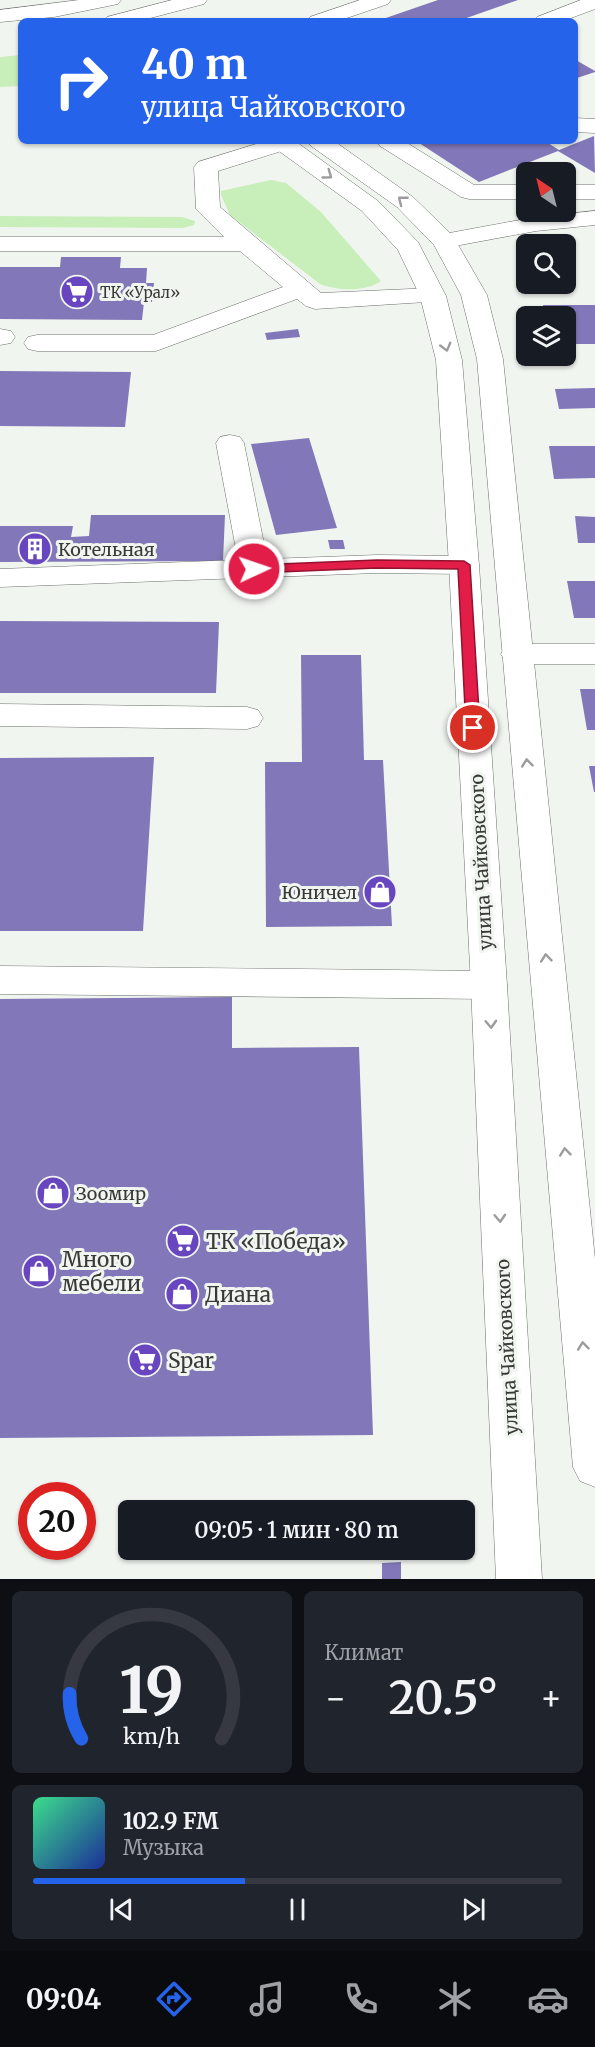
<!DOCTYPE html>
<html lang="ru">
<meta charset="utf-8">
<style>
:root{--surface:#171b24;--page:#20242c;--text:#f1f3f6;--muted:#9ea1a6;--line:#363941;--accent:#2563eb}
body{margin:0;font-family:Merriweather,serif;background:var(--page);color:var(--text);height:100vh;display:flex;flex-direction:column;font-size:22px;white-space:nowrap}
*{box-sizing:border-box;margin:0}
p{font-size:20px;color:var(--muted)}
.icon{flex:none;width:33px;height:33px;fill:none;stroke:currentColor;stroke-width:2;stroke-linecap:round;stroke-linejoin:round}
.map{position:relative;height:1579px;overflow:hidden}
.details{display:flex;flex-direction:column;gap:12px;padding:12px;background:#0d0f14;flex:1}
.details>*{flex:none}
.banner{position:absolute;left:18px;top:18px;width:560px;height:126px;border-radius:9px;box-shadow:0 2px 4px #0004;background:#2563eb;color:#fff;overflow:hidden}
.needle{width:39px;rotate:325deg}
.controls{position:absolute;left:516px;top:162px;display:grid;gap:12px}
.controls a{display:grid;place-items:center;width:60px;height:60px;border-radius:9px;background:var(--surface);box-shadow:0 2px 4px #0004;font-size:30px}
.speed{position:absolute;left:18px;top:1482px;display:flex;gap:12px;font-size:30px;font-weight:700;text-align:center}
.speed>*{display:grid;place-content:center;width:78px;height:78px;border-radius:50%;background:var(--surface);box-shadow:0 2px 4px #0004;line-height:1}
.speed .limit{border:9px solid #d22;background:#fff;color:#111}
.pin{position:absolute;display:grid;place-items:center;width:51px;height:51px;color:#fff;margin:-26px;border:3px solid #fff;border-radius:50%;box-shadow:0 2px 6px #0007}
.me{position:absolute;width:66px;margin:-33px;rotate:87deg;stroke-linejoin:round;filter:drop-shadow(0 0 4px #0008)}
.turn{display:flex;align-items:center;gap:21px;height:126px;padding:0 24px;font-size:27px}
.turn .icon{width:78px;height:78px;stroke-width:2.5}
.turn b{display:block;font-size:42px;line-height:51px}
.big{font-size:45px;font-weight:600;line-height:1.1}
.details .card{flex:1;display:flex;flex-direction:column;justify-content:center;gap:9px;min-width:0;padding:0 21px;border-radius:9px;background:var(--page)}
.details .dial{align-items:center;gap:0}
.dial svg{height:156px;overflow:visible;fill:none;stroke:var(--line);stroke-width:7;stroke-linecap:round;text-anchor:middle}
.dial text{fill:var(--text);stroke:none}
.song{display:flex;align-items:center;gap:18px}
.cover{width:72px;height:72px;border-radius:9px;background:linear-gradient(135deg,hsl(150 70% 55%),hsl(230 70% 35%))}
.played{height:6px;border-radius:3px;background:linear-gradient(90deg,var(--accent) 40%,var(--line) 40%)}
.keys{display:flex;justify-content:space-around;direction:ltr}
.heat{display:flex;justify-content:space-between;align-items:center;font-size:33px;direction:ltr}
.details .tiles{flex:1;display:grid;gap:12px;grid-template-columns:1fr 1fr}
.card:last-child{grid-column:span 2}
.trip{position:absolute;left:118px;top:1500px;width:357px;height:60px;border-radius:9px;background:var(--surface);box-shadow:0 2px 4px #0004;font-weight:600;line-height:60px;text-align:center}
.tabs{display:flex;height:96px;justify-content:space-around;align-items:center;background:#090b0e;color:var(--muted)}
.tabs .icon{width:42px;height:42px}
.tabs .active{color:var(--accent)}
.tabs b{font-size:27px;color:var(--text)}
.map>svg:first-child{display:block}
.green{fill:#c8efba}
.building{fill:#8277b8}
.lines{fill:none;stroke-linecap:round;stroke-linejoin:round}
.minor-casing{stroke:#6c706b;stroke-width:1}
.major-casing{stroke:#6c706b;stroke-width:1}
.minor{fill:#fff;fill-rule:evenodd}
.major{fill:#fff;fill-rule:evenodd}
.oneway{stroke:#9c9c9c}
.route{fill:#e11d48;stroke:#92132f;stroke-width:1.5}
.labels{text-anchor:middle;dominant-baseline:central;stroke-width:6;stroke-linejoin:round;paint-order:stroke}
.far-poi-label{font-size:15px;fill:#393a38;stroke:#f1f5f0;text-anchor:start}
.poi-label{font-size:18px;fill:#393a38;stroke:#f1f5f0;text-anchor:start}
.street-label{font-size:18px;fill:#393a38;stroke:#f1f5f0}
.near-poi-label{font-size:21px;fill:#393a38;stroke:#f1f5f0;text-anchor:start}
</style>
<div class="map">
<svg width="595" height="1579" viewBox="0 0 595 1579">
<rect width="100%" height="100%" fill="#f1f5f0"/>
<g class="green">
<polygon points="21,55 21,86 0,87 0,57"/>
<path d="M 271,180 L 286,183 L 321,212 L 381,281 C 366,292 337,291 320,284 L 230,215 L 221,195 L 221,191 Z"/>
<polygon points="0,216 182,217 195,221 194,225 183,228 0,227"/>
</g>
<g class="building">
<polygon points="438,0 518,0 458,21 377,21"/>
<polygon points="574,59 595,71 595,72 574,79"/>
<polygon points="594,136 595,173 558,151 479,182 416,141 486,141 491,144 500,141 545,141 559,150"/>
<polygon points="61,257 121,257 120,268 147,268 146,283 154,283 152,302 144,302 142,320 0,319 0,267 60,267"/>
<polygon points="543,305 595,305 595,344 566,344 566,316 545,316"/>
<polygon points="298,329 300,337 267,340 265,333"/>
<polygon points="0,371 131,372 125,427 0,426"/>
<polygon points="595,388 595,408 559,409 555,389"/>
<polygon points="309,438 337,528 276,535 251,444"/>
<polygon points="549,446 595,446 595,478 554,479"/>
<polygon points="91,515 225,515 223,561 0,562 0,526 73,526 71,537 89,536"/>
<polygon points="575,516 595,517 595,543 578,543"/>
<polygon points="328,540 343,540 345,549 330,549"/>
<polygon points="567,581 595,581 595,618 574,618"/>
<polygon points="0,621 219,622 216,693 0,693"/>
<polygon points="301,655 361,655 364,760 383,760 392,926 266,927 265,762 302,762"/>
<polygon points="580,689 595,689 595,730 587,730"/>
<polygon points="154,757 143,931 0,931 0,758"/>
<polygon points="589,766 595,766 595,792 594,792"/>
<polygon points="232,997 232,1048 359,1047 373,1435 0,1438 0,999"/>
<polygon points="401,1562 401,1579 382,1579 382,1563"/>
</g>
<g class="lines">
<g class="minor-casing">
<g id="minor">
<polygon points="360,0 391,0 388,4 338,21 306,21 310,17"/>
<polygon points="581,0 595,0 595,9 563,21 533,21 537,17"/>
<polygon points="574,118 595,119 595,133 574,132"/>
<polygon points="266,141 293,141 294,143 291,148 218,171 220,207 321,293 433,288 442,291 446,296 442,301 315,309 306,306 297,299 156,351 37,351 28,349 24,343 28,337 37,335 153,335 283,287 240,251 0,251 0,237 224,237 196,209 194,167 198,162"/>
<polygon points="377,141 404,141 474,185 526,185 526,199 469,199 461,197 380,146"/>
<rect x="566" y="185" width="29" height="14"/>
<polygon points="595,211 595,225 536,231 444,248 435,246 432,241 435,236 444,234 536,217"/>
<polygon points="0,329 11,331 15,337 11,343 0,345"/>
<polygon points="230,435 240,437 244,443 267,559 377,555 464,556 474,558 479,565 474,572 464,574 377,573 0,587 0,569 238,560 216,443 220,437"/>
<polygon points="516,644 595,644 595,664 516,664 505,661 501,654 505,647"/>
<polygon points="0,704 247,707 258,710 263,718 258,726 247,729 0,726"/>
<polygon points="0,966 489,971 502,975 507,985 502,995 489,999 0,994"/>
</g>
</g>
<g class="major-casing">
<g id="major">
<polygon points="79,0 121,0 118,4 54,17 0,22 0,10"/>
<polygon points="172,0 207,0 204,4 139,21 103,21 107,17"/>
<polygon points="269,141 295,141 378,201 418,242 446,296 462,360 479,565 507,985 542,1579 496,1579 471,985 449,565 436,360 420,296 398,250 362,211 272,146"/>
<polygon points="308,141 334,141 413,197 453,236 487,295 503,359 595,1259 595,1487 580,1481 573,1467 477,359 461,295 434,245 397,207 311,146"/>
</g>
</g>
<use href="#minor" class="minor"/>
<use href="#major" class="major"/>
</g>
<defs><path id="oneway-chevron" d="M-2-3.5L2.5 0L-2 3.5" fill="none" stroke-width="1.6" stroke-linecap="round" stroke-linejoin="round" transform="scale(1.5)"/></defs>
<g class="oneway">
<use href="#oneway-chevron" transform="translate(328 175) rotate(36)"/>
<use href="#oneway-chevron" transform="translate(402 200) rotate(-142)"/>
<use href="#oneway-chevron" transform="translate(446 347) rotate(75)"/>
<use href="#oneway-chevron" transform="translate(527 763) rotate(-96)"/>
<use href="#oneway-chevron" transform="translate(546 958) rotate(-96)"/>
<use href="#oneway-chevron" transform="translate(491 1024) rotate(87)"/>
<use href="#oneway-chevron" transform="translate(565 1152) rotate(-96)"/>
<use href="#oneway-chevron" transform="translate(500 1218) rotate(87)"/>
<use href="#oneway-chevron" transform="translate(583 1346) rotate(-96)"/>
</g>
<polygon class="route" points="377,560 464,561 470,565 480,728 478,731 468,731 466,728 458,569 377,568 254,573 247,569 254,565"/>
<defs>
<g id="supermarket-disc" transform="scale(1.725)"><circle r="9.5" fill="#6846bf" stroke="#f1f5f0"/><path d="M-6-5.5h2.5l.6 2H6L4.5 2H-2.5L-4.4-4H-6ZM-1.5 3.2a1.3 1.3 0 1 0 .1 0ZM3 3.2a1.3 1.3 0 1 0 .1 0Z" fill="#fff"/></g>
<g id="building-disc" transform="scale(1.725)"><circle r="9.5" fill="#6846bf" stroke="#f1f5f0"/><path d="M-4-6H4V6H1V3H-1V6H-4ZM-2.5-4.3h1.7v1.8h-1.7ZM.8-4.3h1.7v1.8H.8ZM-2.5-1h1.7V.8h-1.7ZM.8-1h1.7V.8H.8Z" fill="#fff"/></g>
<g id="shop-disc" transform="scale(1.725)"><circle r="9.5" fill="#6846bf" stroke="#f1f5f0"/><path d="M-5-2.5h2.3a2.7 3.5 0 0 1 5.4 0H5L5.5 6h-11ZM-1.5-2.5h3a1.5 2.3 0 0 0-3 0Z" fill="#fff"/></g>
</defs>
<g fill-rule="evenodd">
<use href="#supermarket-disc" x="77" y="292"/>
<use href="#building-disc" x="35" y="549"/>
<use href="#shop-disc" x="380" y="892"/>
<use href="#shop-disc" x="53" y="1193"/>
<use href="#supermarket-disc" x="183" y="1241"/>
<use href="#shop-disc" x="39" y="1271"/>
<use href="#shop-disc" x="182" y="1294"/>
<use href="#supermarket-disc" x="145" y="1360"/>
</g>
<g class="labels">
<g class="far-poi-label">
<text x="100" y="292">ТК «Урал»</text>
</g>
<g class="poi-label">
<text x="58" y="549">Котельная</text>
<text x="357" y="892" text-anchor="end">Юничел</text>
<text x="76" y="1193">Зоомир</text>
</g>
<g class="street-label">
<text transform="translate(481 862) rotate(-93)">улица Чайковского</text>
<text transform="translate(507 1347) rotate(-93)">улица Чайковского</text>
</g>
<g class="near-poi-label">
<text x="206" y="1241">ТК «Победа»</text>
<text x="62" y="1259">Много<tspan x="62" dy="24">мебели</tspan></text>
<text x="205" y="1294">Диана</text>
<text x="168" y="1360">Spar</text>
</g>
</g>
</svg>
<div class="controls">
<a><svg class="needle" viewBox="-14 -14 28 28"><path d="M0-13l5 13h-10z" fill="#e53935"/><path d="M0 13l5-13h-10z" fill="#9ea1a6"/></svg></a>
<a><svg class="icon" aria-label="search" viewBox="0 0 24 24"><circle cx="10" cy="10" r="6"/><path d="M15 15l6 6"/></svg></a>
<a><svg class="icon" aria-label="layers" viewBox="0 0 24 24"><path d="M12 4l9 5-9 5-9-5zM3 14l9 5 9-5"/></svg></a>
</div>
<div class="speed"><div class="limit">20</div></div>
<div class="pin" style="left:473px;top:728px;background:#d93025"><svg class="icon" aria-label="arrive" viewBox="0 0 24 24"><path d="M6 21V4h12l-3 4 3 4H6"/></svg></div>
<svg class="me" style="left:254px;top:569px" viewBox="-20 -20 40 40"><circle r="17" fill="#e11d48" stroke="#fff" stroke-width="3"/><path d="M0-11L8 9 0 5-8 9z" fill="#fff"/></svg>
<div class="trip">09:05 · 1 мин · 80 m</div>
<div class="banner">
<div class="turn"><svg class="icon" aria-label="right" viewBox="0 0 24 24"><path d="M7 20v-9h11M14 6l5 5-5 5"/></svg><div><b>40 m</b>улица Чайковского</div></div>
</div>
</div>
<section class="details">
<div class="tiles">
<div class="card dial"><svg viewBox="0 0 100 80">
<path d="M14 69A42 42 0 1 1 86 69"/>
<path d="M14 69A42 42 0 0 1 8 46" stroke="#2563eb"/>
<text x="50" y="56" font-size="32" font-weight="700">19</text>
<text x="50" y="72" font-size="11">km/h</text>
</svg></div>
<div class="card"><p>Климат</p>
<div class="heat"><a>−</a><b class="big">20.5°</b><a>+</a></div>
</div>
<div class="card">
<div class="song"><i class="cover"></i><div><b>102.9 FM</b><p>Музыка</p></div></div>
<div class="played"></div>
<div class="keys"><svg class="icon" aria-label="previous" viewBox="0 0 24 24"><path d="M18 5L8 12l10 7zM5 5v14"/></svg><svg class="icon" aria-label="pause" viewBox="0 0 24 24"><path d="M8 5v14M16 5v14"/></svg><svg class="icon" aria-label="next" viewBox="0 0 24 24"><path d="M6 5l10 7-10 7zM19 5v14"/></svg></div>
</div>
</div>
</section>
<nav class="tabs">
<b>09:04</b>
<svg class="icon active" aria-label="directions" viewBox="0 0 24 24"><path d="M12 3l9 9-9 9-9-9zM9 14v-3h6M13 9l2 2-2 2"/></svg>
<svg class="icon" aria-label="music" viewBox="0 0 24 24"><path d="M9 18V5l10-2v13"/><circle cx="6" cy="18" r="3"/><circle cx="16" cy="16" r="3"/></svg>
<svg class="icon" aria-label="phone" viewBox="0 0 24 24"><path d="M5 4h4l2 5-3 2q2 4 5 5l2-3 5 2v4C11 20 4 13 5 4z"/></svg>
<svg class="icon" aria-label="climate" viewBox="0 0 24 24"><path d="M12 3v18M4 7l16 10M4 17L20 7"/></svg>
<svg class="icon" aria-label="car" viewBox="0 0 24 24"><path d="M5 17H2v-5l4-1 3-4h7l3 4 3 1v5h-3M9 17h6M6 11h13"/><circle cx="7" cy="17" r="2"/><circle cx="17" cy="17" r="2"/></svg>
</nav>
